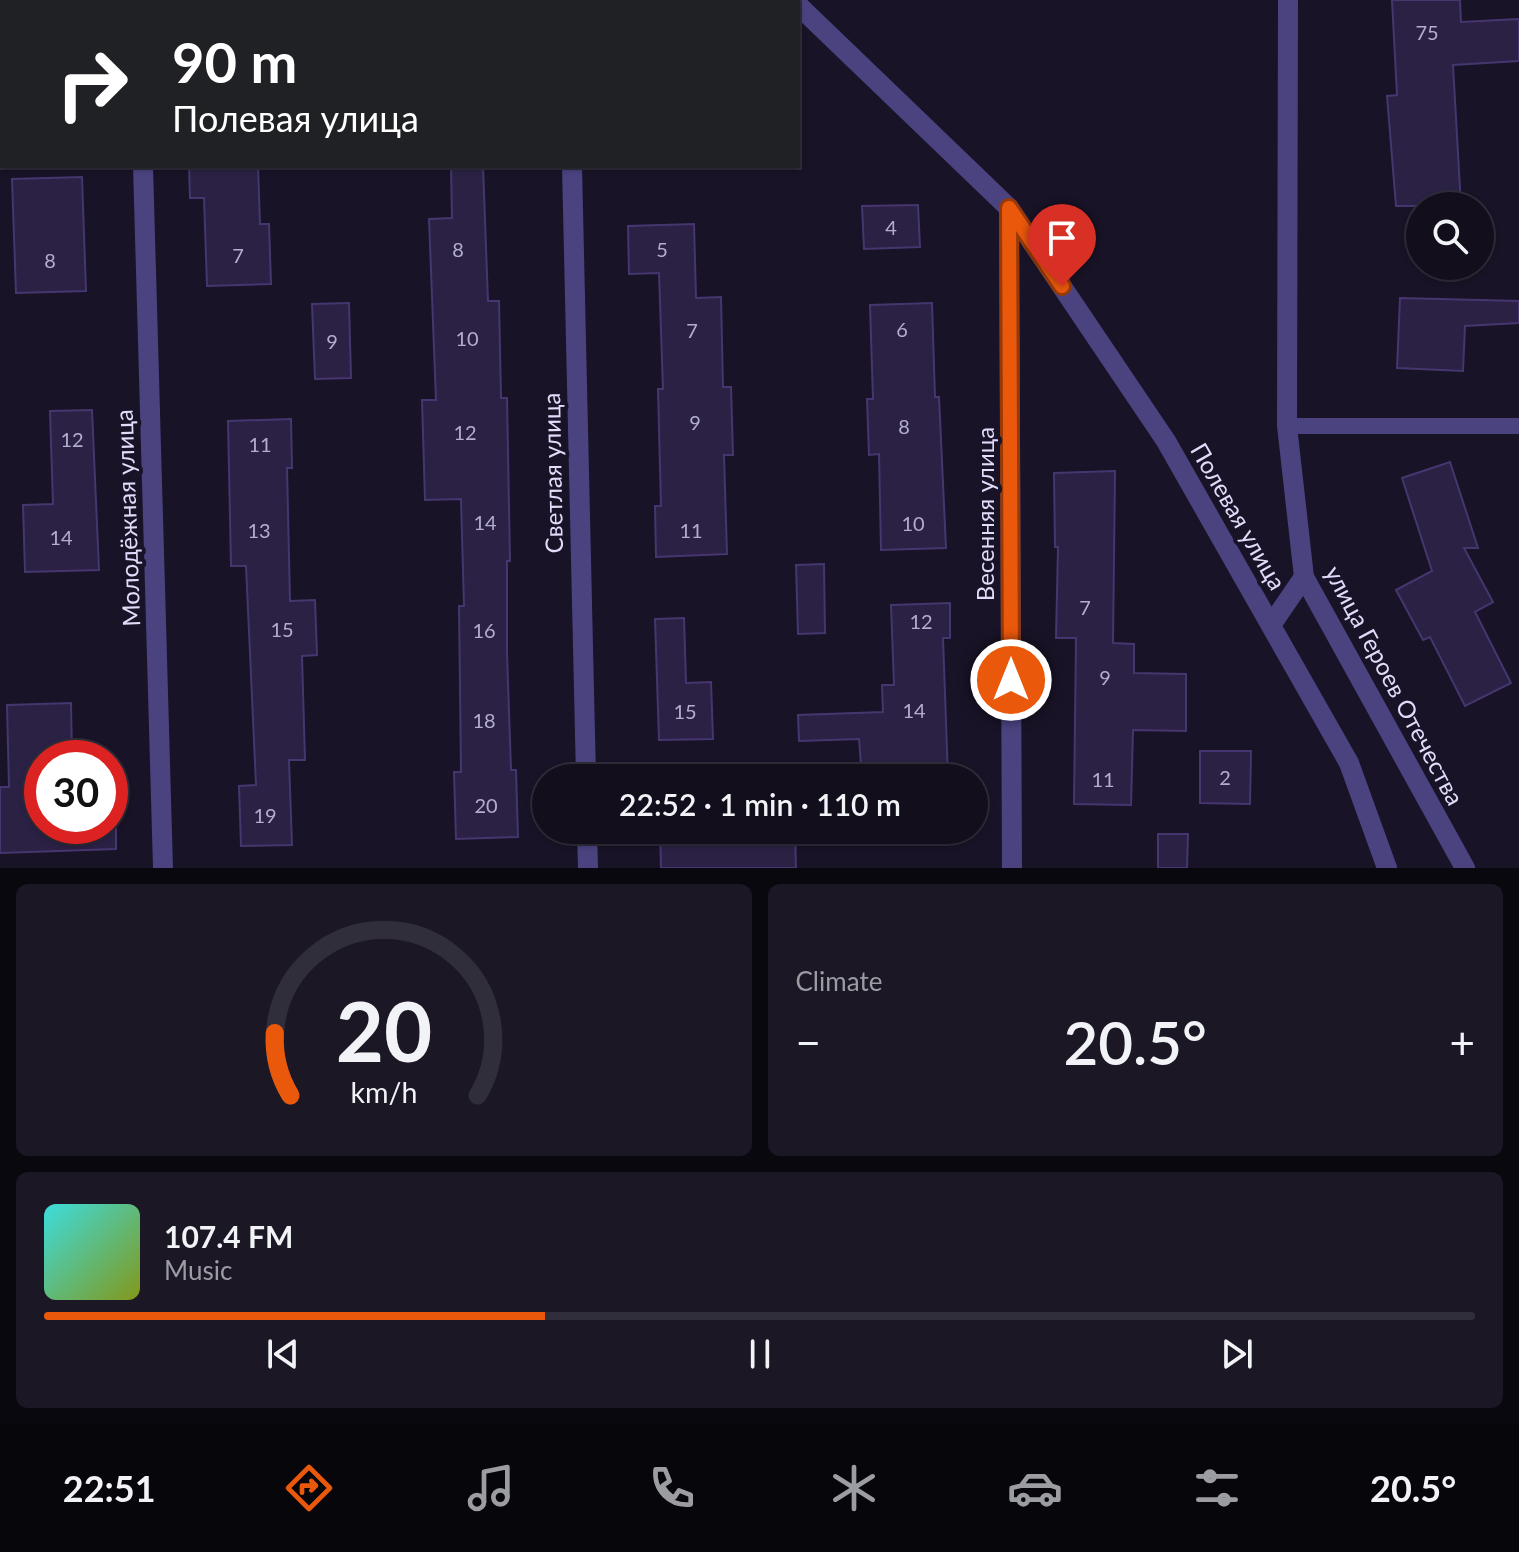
<!DOCTYPE html>
<meta charset="utf-8">
<style>
:root{--surface:#120e1c;--page:#1b1725;--text:#f1f3f6;--muted:#9c9ca3;--line:#312e3b;--accent:#ea580c}
body{margin:0;font-family:Lato,sans-serif;background:var(--page);color:var(--text);height:100vh;display:flex;flex-direction:column;font-size:30px;white-space:nowrap}
*{box-sizing:border-box;margin:0}
p{font-size:26px;color:var(--muted)}
.icon{flex:none;width:44px;height:44px;fill:none;stroke:currentColor;stroke-width:2;stroke-linecap:round;stroke-linejoin:round}
.map{position:relative;height:868px;overflow:hidden}
.details{display:flex;flex-direction:column;gap:16px;padding:16px;background:#0a080f;flex:1}
.details>*{flex:none}
.guide{position:absolute;left:0px;top:0px;width:800px;height:168px;box-shadow:0 2px 6px #0004,0 0 0 2px var(--line);background:#202124;color:#fff;overflow:hidden}
.controls{position:absolute;left:1406px;top:192px;display:grid;gap:16px}
.controls a{display:grid;place-items:center;width:88px;height:88px;border-radius:50%;background:var(--surface);box-shadow:0 2px 6px #0004,0 0 0 2px var(--line);font-size:40px}
.speed{position:absolute;left:24px;top:740px;display:flex;gap:16px;font-size:40px;font-weight:700;text-align:center}
.speed>*{display:grid;place-content:center;width:104px;height:104px;border-radius:50%;background:var(--surface);box-shadow:0 2px 6px #0004,0 0 0 2px var(--line);line-height:1}
.speed .limit{border:12px solid #d22;background:#fff;color:#111}
.pin{position:absolute;display:grid;place-items:center;width:68px;height:68px;color:#fff;margin:-82px -34px;border-radius:50% 50% 50% 0;rotate:-45deg;box-shadow:0 0 8px #0007}
.pin .icon{rotate:45deg}
.me{position:absolute;width:88px;margin:-44px;rotate:0deg;stroke-linejoin:round;filter:drop-shadow(0 0 6px #0008)}
.turn{display:flex;align-items:center;gap:28px;height:168px;padding:0 40px;font-size:36px}
.turn .icon{width:104px;height:104px;stroke-width:2.5}
.turn b{display:block;font-size:56px;line-height:68px}
.big{font-size:60px;font-weight:600;line-height:1.1}
.details .card{flex:1;display:flex;flex-direction:column;justify-content:center;gap:12px;min-width:0;padding:0 28px;border-radius:12px;background:var(--page)}
.details .dial{align-items:center;gap:0}
.dial svg{height:208px;overflow:visible;fill:none;stroke:var(--line);stroke-width:7;stroke-linecap:round;text-anchor:middle}
.dial text{fill:var(--text);stroke:none}
.song{display:flex;align-items:center;gap:24px}
.cover{width:96px;height:96px;border-radius:12px;background:linear-gradient(135deg,hsl(180 70% 55%),hsl(70 70% 35%))}
.played{height:8px;border-radius:4px;background:linear-gradient(90deg,var(--accent) 35%,var(--line) 35%)}
.keys{display:flex;justify-content:space-around;direction:ltr}
.heat{display:flex;justify-content:space-between;align-items:center;font-size:44px;direction:ltr}
.details .tiles{flex:1;display:grid;gap:16px;grid-template-columns:1fr 1fr}
.card:last-child{grid-column:span 2}
.trip{position:absolute;left:532px;top:764px;width:456px;height:80px;border-radius:40px;background:var(--surface);box-shadow:0 2px 6px #0004,0 0 0 2px var(--line);font-weight:600;line-height:80px;text-align:center}
.menu{display:flex;height:128px;justify-content:space-around;align-items:center;background:#07060b;color:var(--muted)}
.menu .icon{width:56px;height:56px}
.menu .active{color:var(--accent)}
.menu b{font-size:36px;color:var(--text)}
.map>svg:first-child{display:block}
.building{fill:#2b2145;stroke:#46366f;stroke-width:2}
.lines{fill:none;stroke-linecap:round;stroke-linejoin:round}
.lane{stroke:#4a4380;stroke-width:16}
.street{stroke:#4a4380;stroke-width:20}
.route-casing{stroke:#983908;stroke-width:20}
.route{stroke:#ea580c;stroke-width:14}
.labels{text-anchor:middle;dominant-baseline:central;stroke-width:8;stroke-linejoin:round;paint-order:stroke}
.number-label{font-size:20px;fill:#b4adce}
.street-label{font-size:24px;fill:#e2dcfb;stroke:#181326}
</style>
<div class="map">
<svg width="1519" height="868" viewBox="0 0 1519 868">
<rect width="100%" height="100%" fill="#181326"/>
<g class="building">
<polygon points="1392,0 1460,0 1461,22 1519,19 1519,61 1453,65 1461,206 1396,206 1387,96 1397,95"/>
<polygon points="189,166 258,166 260,224 269,224 271,284 207,286 204,198 190,198"/>
<polygon points="451,166 483,166 488,301 499,301 501,398 507,398 510,561 507,561 507,653 511,770 516,770 518,837 456,839 454,772 461,772 459,606 464,606 461,499 425,500 422,400 436,400 429,219 452,218"/>
<polygon points="82,177 86,291 16,293 12,179"/>
<polygon points="918,205 920,247 864,249 862,206"/>
<polygon points="694,224 696,298 721,297 723,387 731,387 733,455 724,455 727,554 656,557 655,506 661,506 658,389 663,389 659,273 629,274 628,226"/>
<polygon points="1400,298 1519,301 1519,323 1465,326 1463,371 1397,368"/>
<polygon points="349,303 351,378 315,379 312,304"/>
<polygon points="932,303 935,397 939,397 946,548 881,550 879,454 869,455 867,399 873,399 870,305"/>
<polygon points="92,410 99,570 25,572 23,505 53,504 50,411"/>
<polygon points="291,419 292,468 287,468 290,601 315,600 317,655 302,656 305,760 289,760 292,845 241,846 239,786 256,785 246,566 231,566 228,421"/>
<polygon points="1450,462 1478,548 1464,548 1493,602 1475,612 1511,683 1465,706 1430,637 1423,640 1396,590 1432,571 1402,478"/>
<polygon points="1115,471 1113,643 1134,644 1134,673 1186,674 1186,731 1133,730 1131,805 1074,804 1076,638 1056,638 1058,547 1055,547 1054,473"/>
<polygon points="824,564 825,633 798,634 796,565"/>
<polygon points="950,603 950,638 943,638 948,778 862,778 859,739 799,741 798,715 883,712 882,685 894,685 891,605"/>
<polygon points="684,618 686,683 711,682 713,739 659,740 655,619"/>
<polygon points="71,703 72,758 42,758 42,826 116,826 116,849 0,853 0,787 9,787 7,705"/>
<polygon points="1200,751 1251,751 1250,804 1200,803"/>
<polygon points="660,830 795,830 796,868 661,868"/>
<polygon points="1158,834 1188,834 1187,868 1158,868"/>
</g>
<g class="lines">
<polyline class="lane" points="1287,426 1519,426"/>
<g class="street">
<polyline points="138,0 138,2"/>
<polyline points="569,0 569,2"/>
<polyline points="1288,0 1287,426 1304,577 1465,868"/>
<polyline points="798,5 1009,208 1166,441 1349,763 1387,868"/>
<polyline points="143,166 163,868"/>
<polyline points="572,166 586,778"/>
<polyline points="1009,208 1012,868"/>
<polyline points="1271,625 1304,577"/>
<polyline points="587,830 588,868"/>
</g>
</g>
<g class="lines">
<g class="route-casing">
<polyline id="route" points="1011,680 1009,208 1062,286"/>
</g>
<use href="#route" class="route"/>
</g>
<g class="labels">
<g class="number-label">
<text x="1427" y="32">75</text>
<text x="891" y="227">4</text>
<text x="458" y="249">8</text>
<text x="662" y="249">5</text>
<text x="238" y="255">7</text>
<text x="50" y="260">8</text>
<text x="902" y="329">6</text>
<text x="692" y="330">7</text>
<text x="467" y="338">10</text>
<text x="332" y="341">9</text>
<text x="695" y="422">9</text>
<text x="904" y="426">8</text>
<text x="465" y="432">12</text>
<text x="72" y="439">12</text>
<text x="260" y="444">11</text>
<text x="485" y="522">14</text>
<text x="913" y="523">10</text>
<text x="259" y="530">13</text>
<text x="691" y="530">11</text>
<text x="61" y="537">14</text>
<text x="1085" y="607">7</text>
<text x="921" y="621">12</text>
<text x="282" y="629">15</text>
<text x="484" y="630">16</text>
<text x="1105" y="677">9</text>
<text x="914" y="710">14</text>
<text x="685" y="711">15</text>
<text x="484" y="720">18</text>
<text x="1225" y="777">2</text>
<text x="1103" y="779">11</text>
<text x="486" y="805">20</text>
<text x="265" y="815">19</text>
</g>
<g class="street-label">
<text transform="translate(552 473) rotate(-91)">Светлая улица</text>
<text transform="translate(984 514) rotate(-90)">Весенняя улица</text>
<text transform="translate(1239 516) rotate(60)">Полевая улица</text>
<text transform="translate(127 518) rotate(-92)">Молодёжная улица</text>
<text transform="translate(1395 685) rotate(62)">улица Героев Отечества</text>
</g>
</g>
</svg>
<div class="controls">
<a><svg class="icon" aria-label="search" viewBox="0 0 24 24"><circle cx="10" cy="10" r="6"/><path d="M15 15l6 6"/></svg></a>
</div>
<div class="speed"><div class="limit">30</div></div>
<div class="pin" style="left:1062px;top:286px;background:#d93025"><svg class="icon" aria-label="arrive" viewBox="0 0 24 24"><path d="M6 21V4h12l-3 4 3 4H6"/></svg></div>
<svg class="me" style="left:1011px;top:680px" viewBox="-20 -20 40 40"><circle r="17" fill="#ea580c" stroke="#fff" stroke-width="3"/><path d="M0-11L8 9 0 5-8 9z" fill="#fff"/></svg>
<div class="trip">22:52 · 1 min · 110 m</div>
<div class="guide">
<div class="turn"><svg class="icon" aria-label="right" viewBox="0 0 24 24"><path d="M7 20v-9h11M14 6l5 5-5 5"/></svg><div><b>90 m</b>Полевая улица</div></div>
</div>
</div>
<section class="details">
<div class="tiles">
<div class="card dial"><svg viewBox="0 0 100 80">
<path d="M14 69A42 42 0 1 1 86 69"/>
<path d="M14 69A42 42 0 0 1 8 45" stroke="#ea580c"/>
<text x="50" y="56" font-size="32" font-weight="700">20</text>
<text x="50" y="72" font-size="11">km/h</text>
</svg></div>
<div class="card"><p>Climate</p>
<div class="heat"><a>−</a><b class="big">20.5°</b><a>+</a></div>
</div>
<div class="card">
<div class="song"><i class="cover"></i><div><b>107.4 FM</b><p>Music</p></div></div>
<div class="played"></div>
<div class="keys"><svg class="icon" aria-label="previous" viewBox="0 0 24 24"><path d="M18 5L8 12l10 7zM5 5v14"/></svg><svg class="icon" aria-label="pause" viewBox="0 0 24 24"><path d="M8 5v14M16 5v14"/></svg><svg class="icon" aria-label="next" viewBox="0 0 24 24"><path d="M6 5l10 7-10 7zM19 5v14"/></svg></div>
</div>
</div>
</section>
<nav class="menu">
<b>22:51</b>
<svg class="icon active" aria-label="directions" viewBox="0 0 24 24"><path d="M12 3l9 9-9 9-9-9zM9 14v-3h6M13 9l2 2-2 2"/></svg>
<svg class="icon" aria-label="music" viewBox="0 0 24 24"><path d="M9 18V5l10-2v13"/><circle cx="6" cy="18" r="3"/><circle cx="16" cy="16" r="3"/></svg>
<svg class="icon" aria-label="phone" viewBox="0 0 24 24"><path d="M5 4h4l2 5-3 2q2 4 5 5l2-3 5 2v4C11 20 4 13 5 4z"/></svg>
<svg class="icon" aria-label="climate" viewBox="0 0 24 24"><path d="M12 3v18M4 7l16 10M4 17L20 7"/></svg>
<svg class="icon" aria-label="car" viewBox="0 0 24 24"><path d="M5 17H2v-5l4-1 3-4h7l3 4 3 1v5h-3M9 17h6M6 11h13"/><circle cx="7" cy="17" r="2"/><circle cx="17" cy="17" r="2"/></svg>
<svg class="icon" aria-label="filters" viewBox="0 0 24 24"><path d="M4 7h16M4 17h16"/><circle cx="9" cy="7" r="2"/><circle cx="15" cy="17" r="2"/></svg>
<b>20.5°</b>
</nav>
